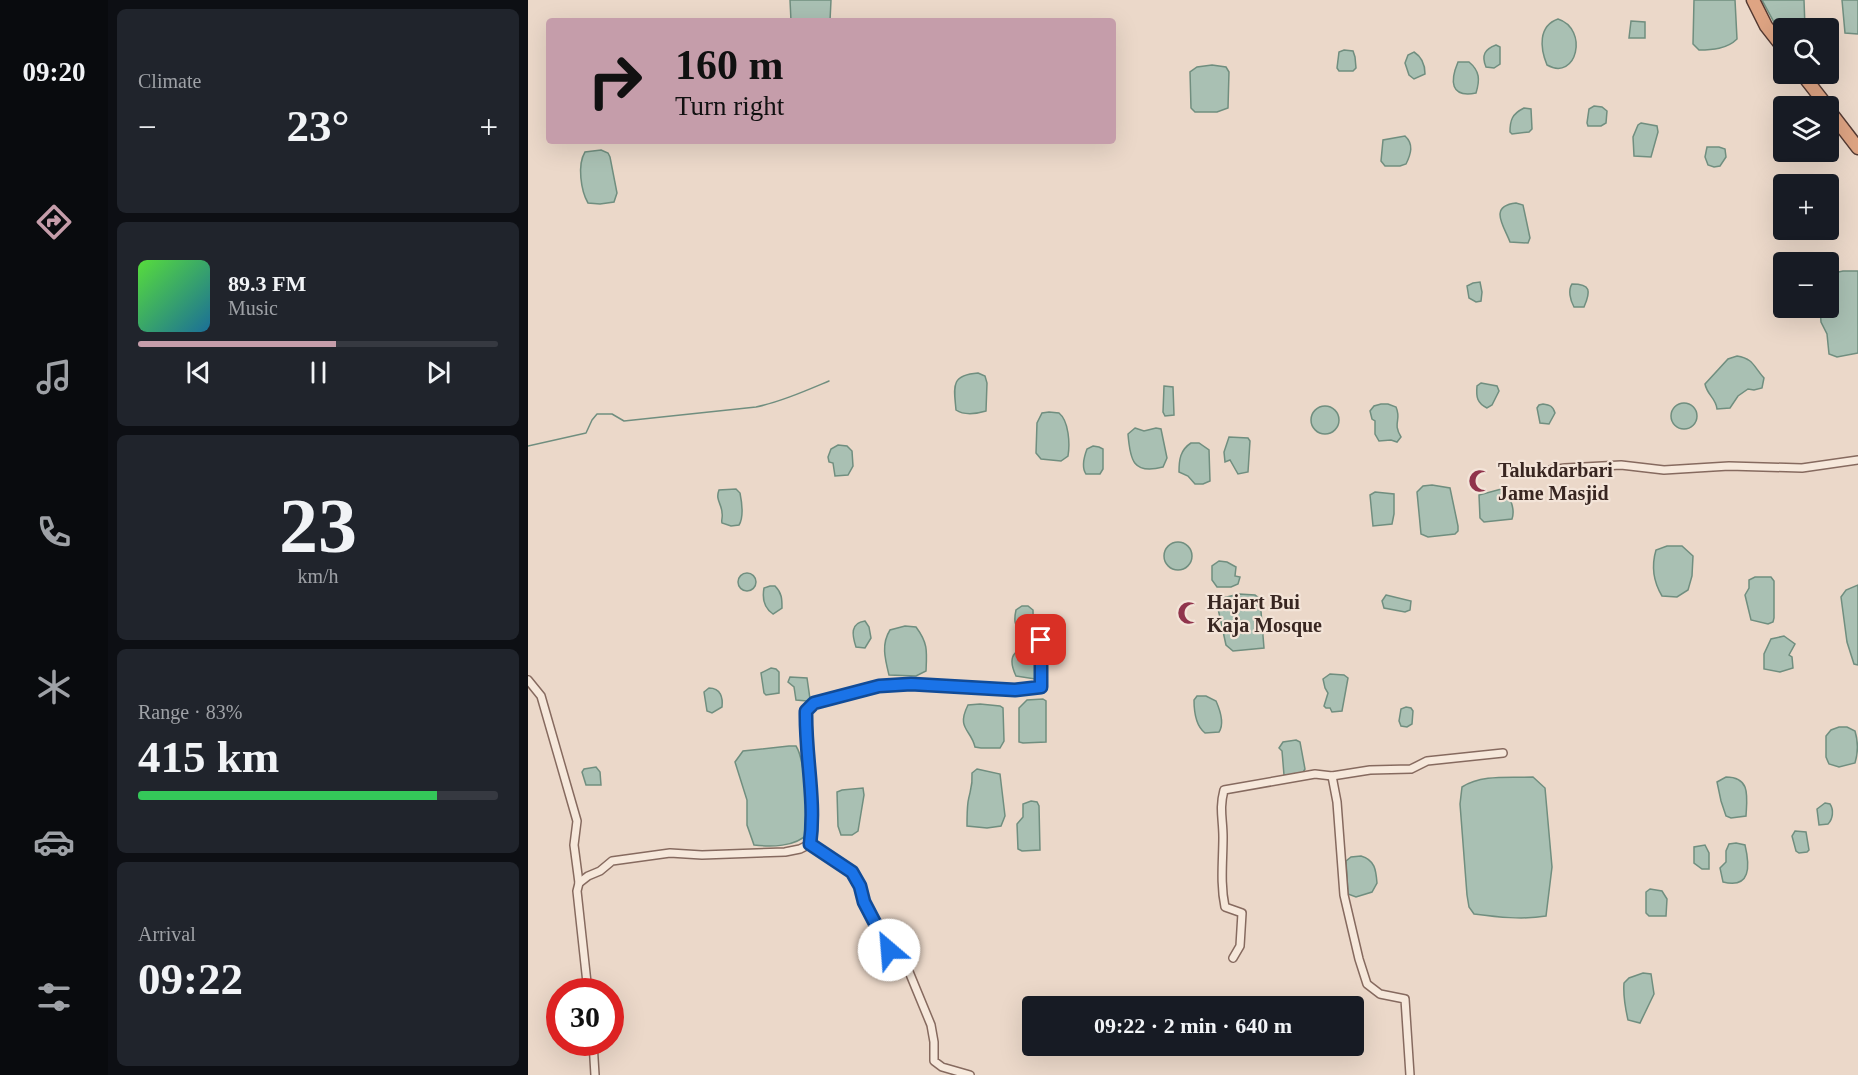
<!DOCTYPE html>
<meta charset="utf-8">
<style>
:root{--surface:#171b24;--page:#20242c;--text:#f1f3f6;--muted:#9ea1a6;--line:#363941;--accent:#c59daa}
body{margin:0;font-family:"Times New Roman",serif;background:var(--page);color:var(--text);height:100vh;display:flex;flex-direction:column;font-size:22px;white-space:nowrap}
*{box-sizing:border-box;margin:0}
p{font-size:20px;color:var(--muted)}
.icon{flex:none;width:33px;height:33px;fill:none;stroke:currentColor;stroke-width:2;stroke-linecap:round;stroke-linejoin:round}
.map{position:relative;flex:1;overflow:hidden}
.side{display:flex;flex-direction:column;gap:9px;padding:9px;background:#0d0f14;width:420px}
.side>*{flex:none}
.hud{position:absolute;left:18px;top:18px;width:570px;height:126px;border-radius:6px;box-shadow:0 6px 24px #0002;background:#c59daa;color:#111;overflow:hidden}
.buttons{position:absolute;left:1245px;top:18px;display:grid;gap:12px}
.buttons a{display:grid;place-items:center;width:66px;height:66px;border-radius:6px;background:var(--surface);box-shadow:0 6px 24px #0002;font-size:30px}
.speed{position:absolute;left:18px;top:978px;display:flex;gap:12px;font-size:30px;font-weight:700;text-align:center}
.speed>*{display:grid;place-content:center;width:78px;height:78px;border-radius:50%;background:var(--surface);box-shadow:0 6px 24px #0002;line-height:1}
.speed .limit{border:9px solid #d22;background:#fff;color:#111}
.pin{position:absolute;display:grid;place-items:center;width:51px;height:51px;color:#fff;margin:-26px;border-radius:12px;box-shadow:0 3px 9px #0006}
.me{position:absolute;width:66px;margin:-33px;rotate:333deg;stroke-linejoin:round;filter:drop-shadow(0 0 4px #0008)}
.turn{display:flex;align-items:center;gap:21px;height:126px;padding:0 30px;font-size:27px}
.turn .icon{width:78px;height:78px;stroke-width:2.5}
.turn b{display:block;font-size:42px;line-height:51px}
.big{font-size:45px;font-weight:700;line-height:1.1}
.side .card{flex:1;display:flex;flex-direction:column;justify-content:center;gap:9px;min-width:0;padding:0 21px;border-radius:9px;background:var(--page)}
.side .dial{align-items:center;gap:0}
.dial b{font-size:78px;line-height:1}
.song{display:flex;align-items:center;gap:18px}
.cover{width:72px;height:72px;border-radius:9px;background:linear-gradient(135deg,hsl(110 70% 55%),hsl(200 70% 35%))}
.played{height:6px;border-radius:3px;background:linear-gradient(90deg,var(--accent) 55%,var(--line) 55%)}
.keys{display:flex;justify-content:space-around;direction:ltr}
.heat{display:flex;justify-content:space-between;align-items:center;font-size:33px;direction:ltr}
.charge{height:9px;border-radius:4px;background:linear-gradient(90deg,#34c759 83%,var(--line) 0)}
.trip{position:absolute;left:494px;top:996px;width:342px;height:60px;border-radius:6px;background:var(--surface);box-shadow:0 6px 24px #0002;font-weight:700;line-height:60px;text-align:center}
main{display:flex;flex:1;min-height:0}
.tab-bar{display:flex;flex-direction:column;width:108px;justify-content:space-around;align-items:center;background:#090b0e;color:var(--muted)}
.tab-bar .icon{width:42px;height:42px}
.tab-bar .on{color:var(--accent)}
.tab-bar b{font-size:27px;color:var(--text)}
.map>svg:first-child{display:block}
.water{fill:#a9c0b3;stroke:#708e7f;stroke-width:1.5}
.lines{fill:none;stroke-linecap:round;stroke-linejoin:round}
.stream{stroke:#708e7f;stroke-width:1.5}
.minor-casing{stroke:#866a5f;stroke-width:10}
.trunk-casing{stroke:#543a32;stroke-width:15}
.minor{stroke:#f6e8db;stroke-width:7}
.trunk{stroke:#dea483;stroke-width:12}
.route-casing{stroke:#114b97;stroke-width:15}
.route{stroke:#1a73e8;stroke-width:10}
.labels{text-anchor:middle;dominant-baseline:central;stroke-width:4.5;stroke-linejoin:round;paint-order:stroke}
.poi-label{font-size:20px;font-weight:bold;fill:#382621;stroke:#f3e4d8;text-anchor:start}
</style>
<main>
<nav class="tab-bar">
<b>09:20</b>
<svg class="icon on" aria-label="directions" viewBox="0 0 24 24"><path d="M12 3l9 9-9 9-9-9zM9 14v-3h6M13 9l2 2-2 2"/></svg>
<svg class="icon" aria-label="music" viewBox="0 0 24 24"><path d="M9 18V5l10-2v13"/><circle cx="6" cy="18" r="3"/><circle cx="16" cy="16" r="3"/></svg>
<svg class="icon" aria-label="phone" viewBox="0 0 24 24"><path d="M5 4h4l2 5-3 2q2 4 5 5l2-3 5 2v4C11 20 4 13 5 4z"/></svg>
<svg class="icon" aria-label="climate" viewBox="0 0 24 24"><path d="M12 3v18M4 7l16 10M4 17L20 7"/></svg>
<svg class="icon" aria-label="car" viewBox="0 0 24 24"><path d="M5 17H2v-5l4-1 3-4h7l3 4 3 1v5h-3M9 17h6M6 11h13"/><circle cx="7" cy="17" r="2"/><circle cx="17" cy="17" r="2"/></svg>
<svg class="icon" aria-label="filters" viewBox="0 0 24 24"><path d="M4 7h16M4 17h16"/><circle cx="9" cy="7" r="2"/><circle cx="15" cy="17" r="2"/></svg>
</nav>
<section class="side">
<div class="card"><p>Climate</p>
<div class="heat"><a>−</a><b class="big">23°</b><a>+</a></div>
</div>
<div class="card">
<div class="song"><i class="cover"></i><div><b>89.3 FM</b><p>Music</p></div></div>
<div class="played"></div>
<div class="keys"><svg class="icon" aria-label="previous" viewBox="0 0 24 24"><path d="M18 5L8 12l10 7zM5 5v14"/></svg><svg class="icon" aria-label="pause" viewBox="0 0 24 24"><path d="M8 5v14M16 5v14"/></svg><svg class="icon" aria-label="next" viewBox="0 0 24 24"><path d="M6 5l10 7-10 7zM19 5v14"/></svg></div>
</div>
<div class="card dial"><b>23</b><p>km/h</p></div>
<div class="card"><p>Range · 83%</p><b class="big">415 km</b><div class="charge"></div></div>
<div class="card"><p>Arrival</p><b class="big">09:22</b></div>
</section>
<div class="map">
<svg width="1330" height="1075" viewBox="0 0 1330 1075">
<rect width="100%" height="100%" fill="#ebd8c9"/>
<g class="water">
<polygon points="262,0 303,0 302,21 263,21"/>
<path d="M 1166,0 L 1207,0 L 1209,39 C 1199,49 1184,50 1171,50 L 1165,44 Z"/>
<polygon points="1234,0 1276,0 1277,28 1256,28 1255,39"/>
<polygon points="1314,0 1330,0 1330,34 1317,33"/>
<path d="M 1030,19 C 1061,29 1049,82 1019,65 C 1012,48 1010,26 1030,19 Z"/>
<polygon points="1103,21 1117,22 1117,38 1101,38"/>
<path d="M 968,45 L 972,47 L 972,64 L 966,68 L 958,67 C 953,55 957,49 968,45 Z"/>
<polygon points="816,50 825,51 827,57 828,68 825,71 811,71 809,68 811,52"/>
<path d="M 886,52 C 894,57 897,64 897,74 L 886,79 L 881,75 L 877,63 L 880,55 Z"/>
<path d="M 930,62 L 941,62 C 952,71 952,80 948,93 C 922,98 922,81 930,62 Z"/>
<polygon points="684,65 698,67 701,72 700,108 689,112 667,112 663,108 662,72 669,67"/>
<polygon points="1066,106 1074,107 1079,111 1078,123 1073,126 1060,126 1059,123 1061,109"/>
<path d="M 996,108 L 1003,109 L 1004,129 L 1001,132 L 984,134 L 982,132 C 982,120 984,114 996,108 Z"/>
<polygon points="1113,123 1129,126 1130,132 1123,157 1106,156 1105,137 1110,125"/>
<path d="M 877,136 C 886,144 883,154 878,164 L 872,166 L 857,166 L 853,161 L 855,140 Z"/>
<polygon points="1179,147 1191,147 1197,149 1198,157 1192,166 1186,167 1180,165 1177,157"/>
<path d="M 73,150 L 80,153 L 82,157 L 89,193 L 86,202 L 72,204 L 60,203 C 53,191 49,165 57,152 Z"/>
<path d="M 988,203 L 995,205 L 1002,238 L 1000,243 L 982,242 C 976,226 960,206 988,203 Z"/>
<polygon points="1315,271 1330,271 1330,353 1309,357 1301,354 1299,334 1293,322 1292,308 1300,308 1301,274"/>
<polygon points="952,282 954,292 953,301 948,302 941,298 939,286 945,283"/>
<path d="M 1044,284 C 1063,284 1063,291 1056,307 L 1046,307 C 1042,300 1040,290 1044,284 Z"/>
<path d="M 1209,356 C 1226,359 1225,366 1236,378 L 1234,388 L 1226,390 L 1220,389 L 1210,396 L 1202,408 L 1189,409 C 1188,398 1179,395 1177,384 L 1200,359 Z"/>
<path d="M 450,373 L 457,376 L 459,383 L 458,411 C 448,414 437,416 428,410 C 426,387 422,375 450,373 Z"/>
<path d="M 953,383 L 969,386 L 971,391 L 964,405 L 959,408 C 949,403 948,397 949,386 Z"/>
<polygon points="636,386 645,387 646,415 637,416 635,412"/>
<circle cx="1156" cy="416" r="13"/>
<path d="M 853,404 L 860,404 L 868,407 C 874,421 864,422 873,437 L 869,442 L 863,440 L 851,441 L 847,434 L 847,421 L 844,419 L 842,411 L 846,406 Z"/>
<path d="M 1015,404 C 1022,405 1025,406 1027,413 L 1021,424 L 1012,423 L 1009,408 L 1011,405 Z"/>
<circle cx="797" cy="420" r="14"/>
<path d="M 521,412 L 531,413 C 541,421 542,444 540,456 L 533,461 L 513,459 L 508,453 L 509,423 L 514,413 Z"/>
<path d="M 607,428 L 616,431 L 628,428 L 633,429 L 639,458 L 635,467 C 605,475 602,460 600,434 Z"/>
<polygon points="701,437 720,438 722,441 720,472 710,474 702,460 697,462 696,452"/>
<path d="M 663,443 L 671,443 L 681,450 L 682,481 L 675,484 L 667,484 L 660,476 L 651,472 C 651,460 652,450 663,443 Z"/>
<polygon points="310,445 319,446 324,451 325,466 320,475 307,476 305,463 301,462 300,457 303,449"/>
<path d="M 565,446 L 571,447 L 575,449 L 575,469 L 572,474 L 558,474 C 553,467 556,457 559,449 Z"/>
<polygon points="904,485 922,488 930,526 930,531 927,534 900,537 893,534 889,492 895,486"/>
<path d="M 977,488 L 979,488 C 980,498 988,507 984,519 L 956,522 L 952,518 L 951,495 Z"/>
<path d="M 208,489 L 212,493 C 214,503 216,517 211,525 L 203,526 L 194,523 C 193,520 195,517 194,513 C 194,504 187,500 191,490 Z"/>
<polygon points="847,492 866,494 866,514 864,524 845,526 842,495"/>
<circle cx="650" cy="556" r="14"/>
<path d="M 1139,546 L 1154,546 L 1165,556 L 1164,576 L 1160,590 L 1149,597 L 1134,596 C 1125,581 1123,567 1128,550 Z"/>
<polygon points="691,561 699,562 708,567 707,576 712,577 710,584 703,587 689,587 684,580 684,566"/>
<circle cx="219" cy="582" r="9"/>
<polygon points="1227,577 1243,577 1246,581 1246,618 1245,622 1240,624 1223,620 1217,595 1221,588 1221,580"/>
<polygon points="1330,585 1330,665 1326,664 1319,642 1313,597 1318,590"/>
<path d="M 242,586 L 247,586 C 254,593 254,599 254,608 L 245,614 C 236,608 234,599 236,588 Z"/>
<polygon points="711,594 727,595 732,599 736,648 705,651 698,645 689,604 691,599"/>
<polygon points="858,595 883,601 882,610 877,612 856,608 854,601"/>
<path d="M 494,606 L 500,606 L 505,610 C 505,623 508,633 493,633 C 486,626 486,619 488,610 Z"/>
<path d="M 337,621 L 341,627 L 343,638 L 337,648 L 328,647 C 324,635 322,623 337,621 Z"/>
<path d="M 377,626 L 388,627 C 400,643 399,651 398,671 L 388,676 L 361,675 C 357,659 353,644 362,630 Z"/>
<polygon points="1256,636 1267,644 1261,655 1264,657 1265,668 1252,672 1236,669 1236,654 1243,639"/>
<path d="M 500,648 L 509,654 C 510,663 511,671 507,679 L 488,676 C 481,661 482,650 500,648 Z"/>
<polygon points="243,668 248,669 251,672 251,693 238,695 236,693 233,673"/>
<polygon points="802,674 816,675 820,678 814,711 804,712 802,708 798,708 796,706 800,693 797,688 795,679"/>
<polygon points="262,677 279,678 282,699 279,701 268,700 266,687 260,682"/>
<path d="M 181,688 C 193,688 195,698 194,707 L 184,713 L 179,711 L 176,692 Z"/>
<path d="M 669,696 L 678,696 L 688,701 C 692,710 697,723 691,732 L 677,733 C 668,726 666,711 666,700 Z"/>
<polygon points="515,699 518,701 518,742 495,743 491,742 491,708 499,700"/>
<path d="M 452,704 L 472,706 L 475,708 L 476,741 L 472,748 L 453,748 L 447,747 C 443,729 428,729 440,705 Z"/>
<polygon points="878,707 883,708 885,711 884,724 879,727 873,726 871,721 873,709"/>
<path d="M 1311,727 L 1319,727 L 1327,731 C 1330,741 1330,753 1327,763 L 1311,767 L 1301,764 L 1298,757 L 1298,736 L 1303,730 Z"/>
<polygon points="768,740 772,742 777,769 774,774 763,776 756,775 754,751 751,748 755,742"/>
<path d="M 261,746 L 268,746 C 278,762 279,814 279,834 C 268,847 242,847 226,845 L 219,825 L 219,800 L 207,762 L 215,751 Z"/>
<polygon points="68,767 72,772 73,785 58,785 54,772 56,769"/>
<path d="M 449,769 L 472,774 L 477,816 L 473,826 L 459,828 L 439,826 C 439,818 439,810 440,802 C 442,790 445,787 444,773 Z"/>
<path d="M 1005,777 L 1017,788 L 1024,867 L 1018,916 C 995,920 969,917 946,914 L 941,907 L 939,895 L 932,804 L 934,787 C 954,774 982,778 1005,777 Z"/>
<path d="M 1198,777 C 1223,777 1219,797 1218,816 L 1203,818 L 1198,816 L 1193,801 L 1189,782 Z"/>
<polygon points="335,788 336,795 330,831 324,835 313,835 310,826 309,792 314,790"/>
<polygon points="503,801 509,802 511,806 512,850 494,851 490,849 489,824 495,817 495,804"/>
<path d="M 1297,803 L 1302,804 C 1306,810 1305,819 1300,824 L 1291,825 L 1289,809 Z"/>
<polygon points="1267,831 1278,832 1281,850 1279,852 1271,853 1268,851 1264,836"/>
<path d="M 1208,843 L 1217,845 C 1222,866 1223,889 1195,882 L 1192,868 L 1198,862 L 1198,851 L 1201,844 Z"/>
<polygon points="1177,845 1181,853 1181,869 1174,869 1166,863 1166,847"/>
<path d="M 833,856 C 847,860 848,870 849,883 L 844,892 L 828,897 L 820,894 L 818,861 L 823,857 Z"/>
<polygon points="1122,889 1134,891 1139,899 1138,916 1121,916 1118,913 1118,892"/>
<path d="M 1115,973 L 1123,974 L 1126,994 L 1112,1023 L 1100,1020 C 1097,1007 1095,996 1096,983 L 1101,978 Z"/>
</g>
<g class="lines">
<path class="stream" d="M 0,446 L 58,433 L 64,420 L 69,414 L 84,414 L 96,421 L 228,407 C 252,402 277,391 301,381"/>
<g class="minor-casing">
<g id="minor">
<polyline points="991,474 1037,468 1093,465 1136,470 1201,466 1274,468 1330,460"/>
<polyline points="0,680 13,696 49,821 46,845 51,883"/>
<polyline points="804,776 809,802 816,895 831,959 839,984 852,994 877,999 882,1075"/>
<path d="M 282,844 C 289,800 277,755 278,711 L 286,703 L 351,686 L 383,684 L 487,690 L 513,687 L 513,640"/>
<path d="M 705,958 L 712,946 L 714,913 L 697,907 C 692,883 695,861 695,837 C 695,819 691,809 696,790 L 787,774 L 804,776 L 842,770 L 883,769 L 899,761 L 975,753"/>
<polyline points="60,992 49,891 51,883 60,876 72,871 84,861 142,853 174,855 257,852 272,849 282,844 324,872 332,886 336,902 361,950 377,962 403,1025 406,1042 406,1061 414,1067 442,1075"/>
<polyline points="65,1042 67,1075"/>
</g>
</g>
<g class="trunk-casing">
<g id="trunk">
<polyline points="1225,0 1238,26 1256,49"/>
<polyline points="1274,74 1299,106"/>
<polyline points="1300,109 1330,148"/>
</g>
</g>
<use href="#minor" class="minor"/>
<use href="#trunk" class="trunk"/>
</g>
<g class="lines">
<g class="route-casing">
<path id="route" d="M 361,950 L 336,902 L 332,886 L 324,872 L 282,844 C 288,800 277,755 278,711 L 286,703 L 351,686 L 383,684 L 487,690 L 513,687 L 513,640"/>
</g>
<use href="#route" class="route"/>
</g>
<defs>
<g id="mosque-bare" transform="scale(1.8)"><path d="M3.5-4.9A6 6 0 1 0 3.5 4.9A5 5 0 1 1 3.5-4.9Z" fill="#90344c" stroke="#f3e4d8" stroke-width="2.5" paint-order="stroke"/></g>
</defs>
<g fill-rule="evenodd">
<use href="#mosque-bare" x="952" y="481"/>
<use href="#mosque-bare" x="661" y="613"/>
</g>
<g class="labels">
<g class="poi-label">
<text x="970" y="470">Talukdarbari<tspan x="970" dy="23">Jame Masjid</tspan></text>
<text x="679" y="602">Hajart Bui<tspan x="679" dy="23">Kaja Mosque</tspan></text>
</g>
</g>
</svg>
<div class="buttons">
<a><svg class="icon" aria-label="search" viewBox="0 0 24 24"><circle cx="10" cy="10" r="6"/><path d="M15 15l6 6"/></svg></a>
<a><svg class="icon" aria-label="layers" viewBox="0 0 24 24"><path d="M12 4l9 5-9 5-9-5zM3 14l9 5 9-5"/></svg></a>
<a>+</a>
<a>−</a>
</div>
<div class="speed"><div class="limit">30</div></div>
<div class="pin" style="left:513px;top:640px;background:#d93025"><svg class="icon" aria-label="arrive" viewBox="0 0 24 24"><path d="M6 21V4h12l-3 4 3 4H6"/></svg></div>
<svg class="me" style="left:361px;top:950px" viewBox="-20 -20 40 40"><circle r="19" fill="#fff"/><path d="M0-13L10 11 0 6-10 11z" fill="#1a73e8"/></svg>
<div class="trip">09:22 · 2 min · 640 m</div>
<div class="hud">
<div class="turn"><svg class="icon" aria-label="right" viewBox="0 0 24 24"><path d="M7 20v-9h11M14 6l5 5-5 5"/></svg><div><b>160 m</b>Turn right</div></div>
</div>
</div>
</main>
